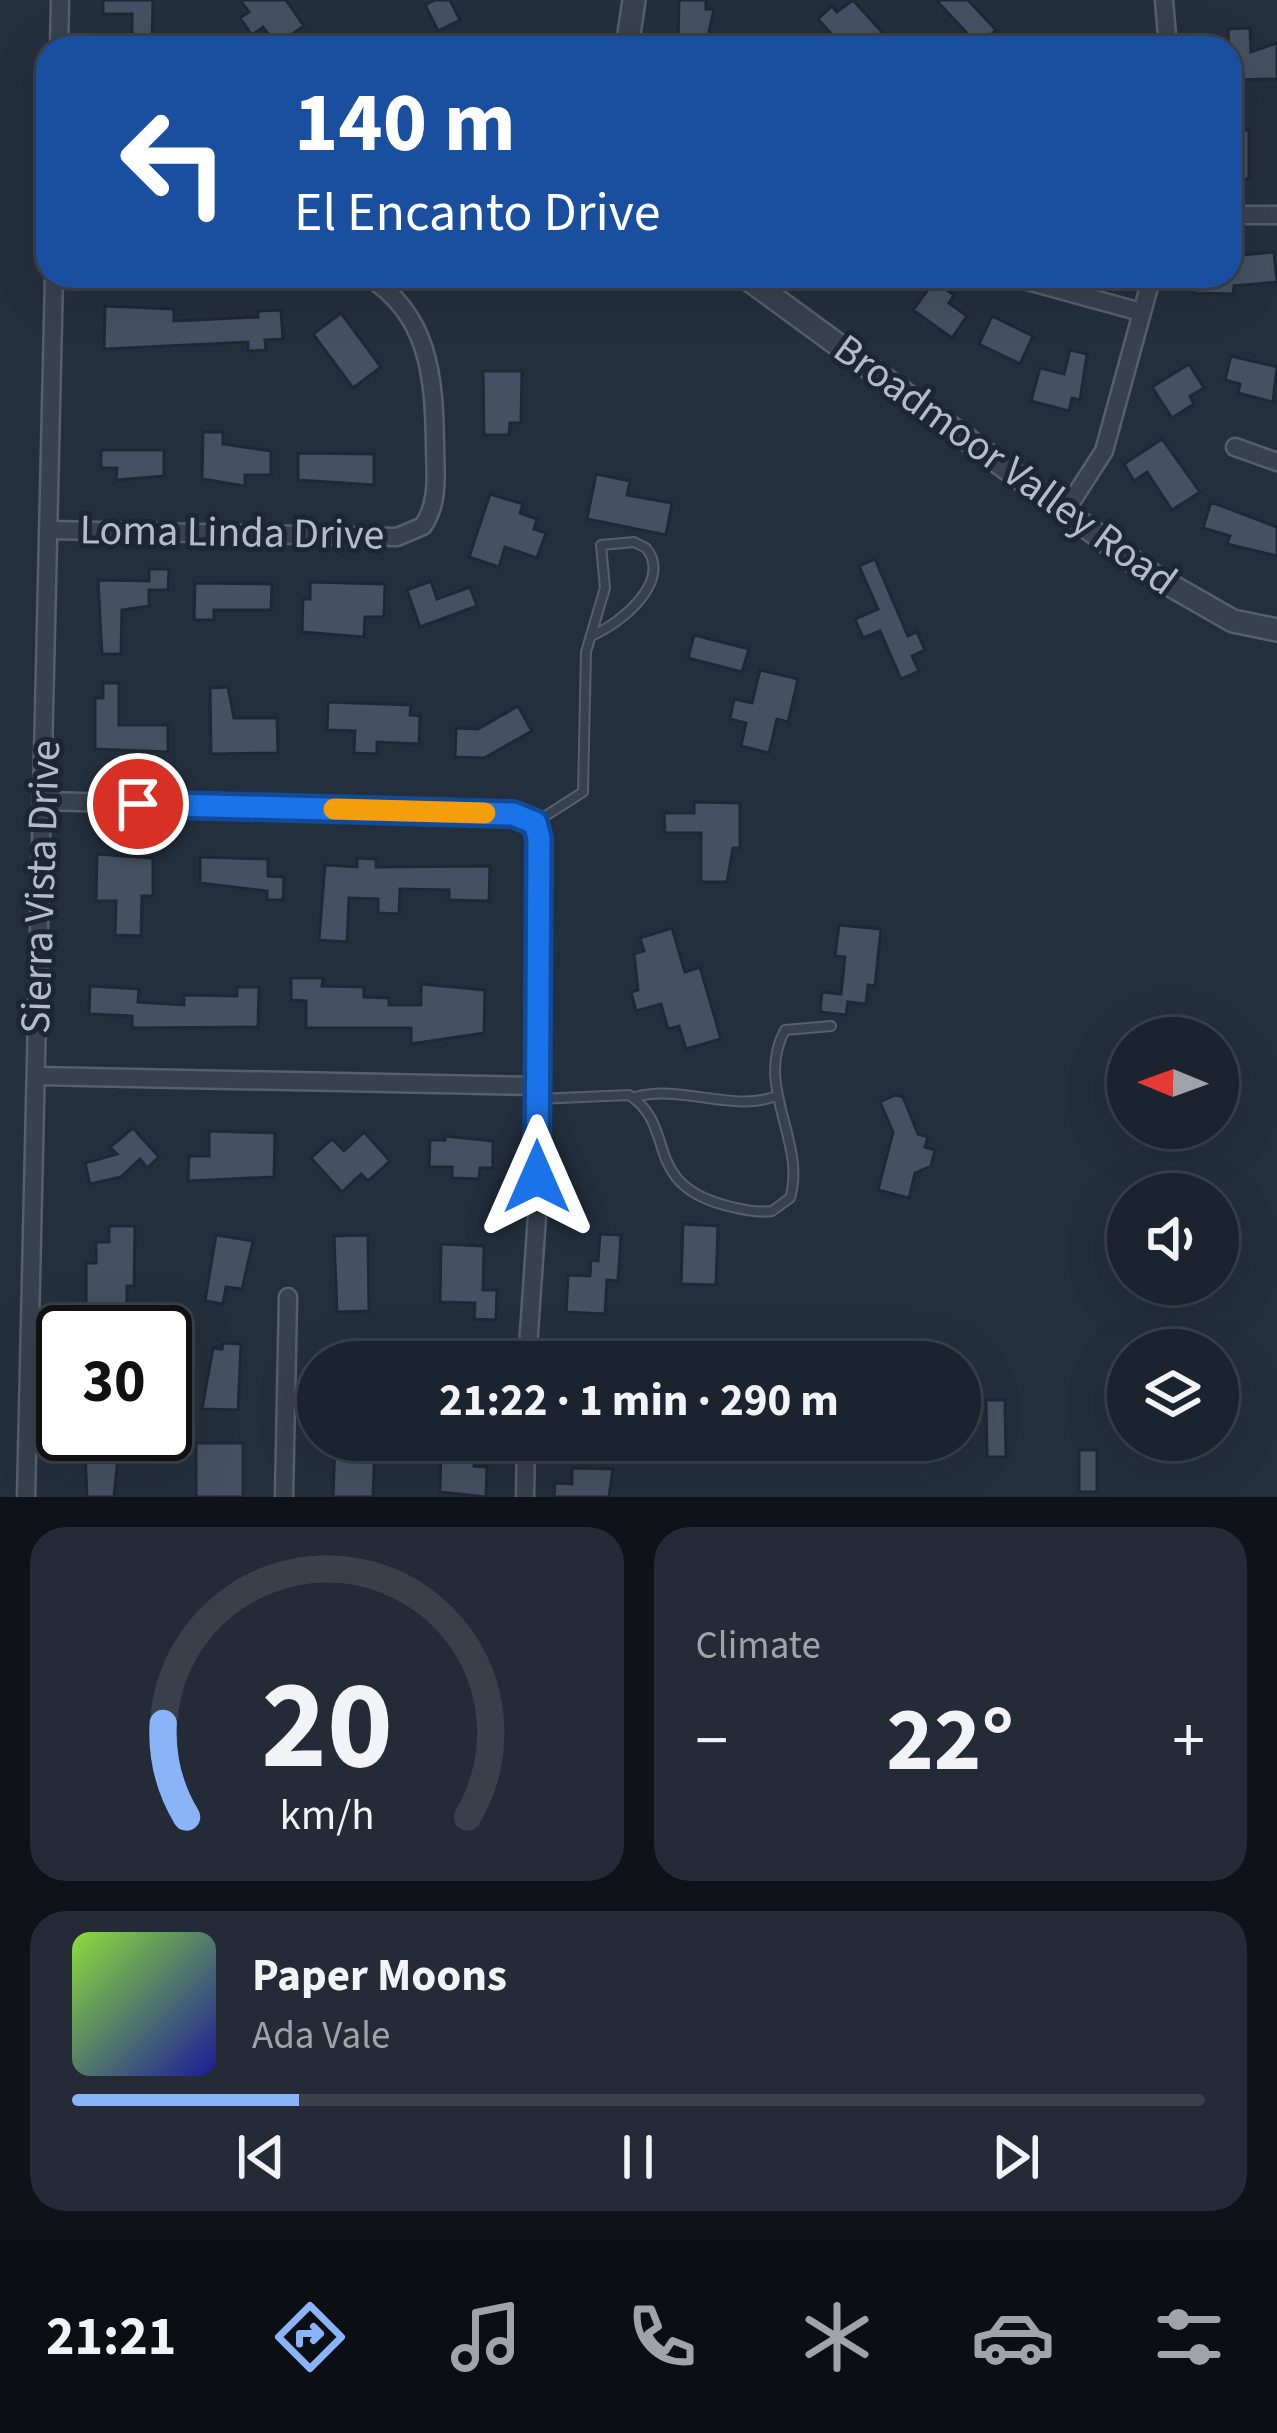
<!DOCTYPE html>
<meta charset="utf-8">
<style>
:root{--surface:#1b232e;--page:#242b36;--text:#f1f3f6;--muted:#a0a4aa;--line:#39404a;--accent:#8ab4f8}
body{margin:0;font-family:"Source Sans 3",sans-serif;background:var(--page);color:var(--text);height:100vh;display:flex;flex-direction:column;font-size:45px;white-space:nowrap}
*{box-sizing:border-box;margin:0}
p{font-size:39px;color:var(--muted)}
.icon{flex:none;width:66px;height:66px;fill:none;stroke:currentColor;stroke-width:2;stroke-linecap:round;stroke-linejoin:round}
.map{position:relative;height:1497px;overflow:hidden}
.sheet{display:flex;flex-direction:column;gap:30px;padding:30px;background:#0f1319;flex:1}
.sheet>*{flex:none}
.top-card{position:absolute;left:36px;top:36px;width:1206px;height:252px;border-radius:36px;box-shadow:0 12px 48px #0002,0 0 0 3px var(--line);background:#1a4fa0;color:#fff;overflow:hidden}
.needle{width:78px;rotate:271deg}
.fabs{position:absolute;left:1107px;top:1017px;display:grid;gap:24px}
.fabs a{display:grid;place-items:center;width:132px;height:132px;border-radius:50%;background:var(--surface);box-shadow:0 12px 48px #0002,0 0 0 3px var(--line);font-size:60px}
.speed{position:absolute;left:36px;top:1305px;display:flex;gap:24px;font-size:60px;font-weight:700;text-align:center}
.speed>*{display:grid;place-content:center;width:156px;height:156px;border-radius:50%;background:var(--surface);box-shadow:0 12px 48px #0002,0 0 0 3px var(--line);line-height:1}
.speed .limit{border:6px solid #111;border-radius:18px;background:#fff;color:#111}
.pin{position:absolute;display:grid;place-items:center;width:102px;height:102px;color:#fff;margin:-51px;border:6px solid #fff;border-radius:50%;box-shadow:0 3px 12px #0007}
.me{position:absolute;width:132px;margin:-66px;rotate:0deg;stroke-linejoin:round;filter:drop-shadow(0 0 9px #0008)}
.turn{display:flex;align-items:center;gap:42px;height:252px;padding:0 60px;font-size:54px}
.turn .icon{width:156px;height:156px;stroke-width:2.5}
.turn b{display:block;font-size:84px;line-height:102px}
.big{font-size:90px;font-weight:700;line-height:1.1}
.sheet .card{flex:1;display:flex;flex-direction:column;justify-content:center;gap:18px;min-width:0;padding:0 42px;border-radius:36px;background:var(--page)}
.sheet .dial{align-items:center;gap:0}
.dial svg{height:312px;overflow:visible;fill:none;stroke:var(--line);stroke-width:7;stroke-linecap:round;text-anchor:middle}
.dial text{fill:var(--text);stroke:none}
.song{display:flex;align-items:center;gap:36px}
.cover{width:144px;height:144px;border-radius:18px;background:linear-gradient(135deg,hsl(90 70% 55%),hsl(240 70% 35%))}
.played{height:12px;border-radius:6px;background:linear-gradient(90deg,var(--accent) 20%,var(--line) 20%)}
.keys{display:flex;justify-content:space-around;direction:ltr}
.heat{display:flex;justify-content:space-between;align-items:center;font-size:66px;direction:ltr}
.sheet .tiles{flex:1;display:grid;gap:30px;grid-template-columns:1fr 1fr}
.card:last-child{grid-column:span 2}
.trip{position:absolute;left:297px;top:1341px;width:684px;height:120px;border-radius:60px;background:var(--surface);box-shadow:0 12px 48px #0002,0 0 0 3px var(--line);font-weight:700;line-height:120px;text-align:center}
.menu{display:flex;height:192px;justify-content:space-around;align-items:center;background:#0b0e12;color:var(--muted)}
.menu .icon{width:84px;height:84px}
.menu .active{color:var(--accent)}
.menu b{font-size:54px;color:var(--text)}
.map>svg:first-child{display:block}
.building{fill:#455162;stroke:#1f2835;stroke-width:3}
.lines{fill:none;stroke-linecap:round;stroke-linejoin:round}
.service-casing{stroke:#565f6c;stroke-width:12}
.minor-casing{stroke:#565f6c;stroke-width:21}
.tertiary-casing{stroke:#565f6c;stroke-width:26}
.service{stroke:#38414e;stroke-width:8}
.minor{stroke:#38414e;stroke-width:16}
.tertiary{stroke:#38414e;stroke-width:21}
.route-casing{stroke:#114b97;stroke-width:30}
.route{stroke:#1a73e8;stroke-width:21}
.slow{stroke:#f59e0b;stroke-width:21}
.labels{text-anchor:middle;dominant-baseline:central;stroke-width:10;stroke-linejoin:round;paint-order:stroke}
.street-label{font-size:42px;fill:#b4bcc9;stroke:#1d2633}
</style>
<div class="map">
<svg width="1277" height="1497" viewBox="0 0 1277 1497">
<rect width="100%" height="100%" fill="#242f3e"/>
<g class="building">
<polygon points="103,0 153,0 152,48 132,48 132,14 103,14"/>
<polygon points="240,0 286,0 304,26 276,45 263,27 252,35 240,18 249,12"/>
<polygon points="435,0 450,0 460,20 438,31 425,5"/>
<polygon points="679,0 706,0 706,9 714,9 706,46 678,45"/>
<polygon points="853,0 882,32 865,48 844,48 818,19 832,6 837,12"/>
<polygon points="936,0 968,0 996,30 979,46"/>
<polygon points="1250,28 1251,52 1277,43 1277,79 1230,80 1228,29"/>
<rect x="1230" y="130" width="19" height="49"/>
<polygon points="1274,252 1277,282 1234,286 1233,294 1193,293 1194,276 1230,276 1230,256"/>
<polygon points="934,281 954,295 949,303 967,316 952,338 913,310"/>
<polygon points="105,306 174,309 174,321 258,317 258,311 281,310 283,339 265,340 266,350 248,351 248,342 104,349"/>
<polygon points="341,313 381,367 353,388 313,334"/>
<polygon points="992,316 1033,336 1020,364 979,344"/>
<polygon points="1070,350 1087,354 1080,400 1072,398 1069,411 1031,401 1040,368 1064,374"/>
<polygon points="1231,356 1277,367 1273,402 1238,393 1240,384 1225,380"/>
<polygon points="1189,364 1204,388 1190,396 1194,404 1172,418 1152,387"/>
<polygon points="483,371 522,371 521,423 510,423 509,435 484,435"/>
<polygon points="203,432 223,432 223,444 271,451 271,475 245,475 245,486 202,479"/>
<polygon points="1162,439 1200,492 1172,510 1147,472 1134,481 1124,464"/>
<polygon points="101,450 164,450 164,476 116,480 117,468 101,468"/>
<polygon points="298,453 374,454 374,485 298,480"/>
<polygon points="596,474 630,481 627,495 672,503 666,535 587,519"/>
<polygon points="490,494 523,504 520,513 537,519 534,529 546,533 537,558 505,547 499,567 469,557"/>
<polygon points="1211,502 1277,527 1277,556 1227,544 1230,536 1203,528"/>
<polygon points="875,559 908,636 917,632 925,650 912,656 919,671 901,679 880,631 863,638 855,619 878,609 859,566"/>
<polygon points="149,569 169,569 168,590 149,590 149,606 122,610 121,654 102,654 98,580 149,581"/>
<polygon points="431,581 437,599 470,587 477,606 420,627 407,590"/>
<polygon points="310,582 385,584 384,617 365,617 364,637 302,632 303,599 310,599"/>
<polygon points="195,583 272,584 271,610 214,610 214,620 194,620"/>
<polygon points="694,635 749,649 742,672 688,658"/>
<polygon points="760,670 798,679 788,722 777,719 769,753 741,746 746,723 730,719 734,699 752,703"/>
<polygon points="103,683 119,683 119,725 168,725 168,752 95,749 95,698 103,698"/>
<polygon points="228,687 234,718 277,718 278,753 211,754 210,688"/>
<polygon points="328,702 411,705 410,715 420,716 419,744 377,742 377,754 354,753 355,731 327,730"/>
<polygon points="518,706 532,731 484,758 455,757 456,728 478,729"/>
<polygon points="694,802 740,803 740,848 733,848 727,882 701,882 701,833 665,833 664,813 694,813"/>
<polygon points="97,854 153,858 153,896 142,896 141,936 115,935 116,901 96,901"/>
<polygon points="200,857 268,859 268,876 284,877 283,900 267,900 267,891 200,883"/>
<polygon points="357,858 376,859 376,867 490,866 489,901 449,900 449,890 400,889 399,914 378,913 378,899 349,898 347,942 319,940 325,865 357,867"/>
<polygon points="839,925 881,929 875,986 868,985 866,1004 848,1002 846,1015 820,1012 822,992 841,994 845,957 835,956"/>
<polygon points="672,928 685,972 700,967 721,1039 686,1049 679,1026 668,1029 661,1004 636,1011 631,992 638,990 634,954 644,951 640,938"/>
<polygon points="291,978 323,978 322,986 364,987 364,997 389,998 389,1005 421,1005 421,984 485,990 484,1033 411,1044 411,1028 306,1028 306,1001 291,1000"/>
<polygon points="90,986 139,989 138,1002 184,1005 184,995 237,996 237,987 259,987 258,1027 132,1028 132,1016 89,1014"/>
<polygon points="895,1095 903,1097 918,1134 928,1137 925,1147 935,1150 931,1166 915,1173 909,1198 878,1190 893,1132 880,1102"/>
<polygon points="133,1128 159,1157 147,1168 140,1159 121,1177 90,1184 85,1163 117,1154 110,1147"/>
<polygon points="209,1131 275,1133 274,1177 188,1181 189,1156 209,1156"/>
<polygon points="364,1132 390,1161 368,1181 361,1174 342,1192 311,1158 332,1139 344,1151"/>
<polygon points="445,1136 493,1141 493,1168 480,1168 479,1179 452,1178 452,1167 429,1167 430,1140 445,1140"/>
<polygon points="683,1224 718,1226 716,1285 681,1284"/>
<polygon points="109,1226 135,1226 134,1286 127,1286 127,1311 86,1311 86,1263 96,1263 96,1242 109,1242"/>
<polygon points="600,1234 621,1235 618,1281 607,1280 605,1314 566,1312 568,1275 590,1276 591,1260 598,1261"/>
<polygon points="216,1235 253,1241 242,1289 226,1287 223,1304 205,1301"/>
<polygon points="368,1235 369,1311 337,1312 334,1236"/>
<polygon points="441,1244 484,1246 483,1290 497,1290 496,1320 474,1319 475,1303 440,1302"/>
<polygon points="223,1343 241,1344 238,1410 202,1409 213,1348 222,1349"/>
<polygon points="986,1400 1005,1400 1006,1457 987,1457"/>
<polygon points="441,1440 475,1440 474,1466 487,1467 486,1497 440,1492"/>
<polygon points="335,1442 375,1443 373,1497 333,1497"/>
<rect x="196" y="1443" width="47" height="54"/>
<rect x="1079" y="1450" width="18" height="42"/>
<polygon points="85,1454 118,1457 114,1497 87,1497"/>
<polygon points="572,1468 613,1469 609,1497 554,1497 555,1483 572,1484"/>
</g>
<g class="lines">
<g class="service-casing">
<g id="service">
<path d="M 536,822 L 583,792 L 586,652 L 605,588 L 601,545 L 634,542 L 646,548 C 673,581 621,623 593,635"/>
<path d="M 635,1097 C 682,1084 733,1113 776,1096"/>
<path d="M 538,1099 L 629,1095 C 678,1127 641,1182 724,1205 C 740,1209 755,1213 772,1211 L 790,1198 C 807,1143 754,1086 785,1030 L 831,1026"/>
</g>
</g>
<g class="minor-casing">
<g id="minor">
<polyline points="1164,0 1168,48"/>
<polyline points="59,48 60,0"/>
<polyline points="1230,215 1277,215"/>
<polyline points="1009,276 1141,312"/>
<polyline points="1235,447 1277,462"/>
<polyline points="1066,510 1104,451 1152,276"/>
<path d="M 50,530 L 397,537 L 423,526 C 440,501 435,472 435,443 C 434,377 429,314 367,276"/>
<polyline points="44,801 513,814 535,823 539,837 537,1216 527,1362"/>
<polyline points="37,1076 537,1086"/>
<polyline points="26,1497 54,276"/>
<polyline points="284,1497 288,1297"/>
<polyline points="525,1497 526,1440"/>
</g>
</g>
<g class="tertiary-casing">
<g id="tertiary">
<polyline points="627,48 634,0"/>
<polyline points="744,276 1149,573 1233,621 1277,630"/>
</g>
</g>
<use href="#service" class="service"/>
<use href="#minor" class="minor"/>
<use href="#tertiary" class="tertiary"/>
</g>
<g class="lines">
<g class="route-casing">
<polyline id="route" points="138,804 513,814 535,823 539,838 537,1177"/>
</g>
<use href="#route" class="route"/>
<polyline class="slow" points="334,809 485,813"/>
</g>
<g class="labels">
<g class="street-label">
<text transform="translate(1005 465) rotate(36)">Broadmoor Valley Road</text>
<text transform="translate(232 533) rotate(1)">Loma Linda Drive</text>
<text transform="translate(41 887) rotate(-88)">Sierra Vista Drive</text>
</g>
</g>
</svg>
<div class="fabs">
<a><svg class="needle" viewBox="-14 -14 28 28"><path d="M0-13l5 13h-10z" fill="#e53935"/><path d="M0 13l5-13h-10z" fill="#a0a4aa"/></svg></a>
<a><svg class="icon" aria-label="sound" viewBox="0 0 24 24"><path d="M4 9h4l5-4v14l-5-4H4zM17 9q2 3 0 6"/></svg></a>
<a><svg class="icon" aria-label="layers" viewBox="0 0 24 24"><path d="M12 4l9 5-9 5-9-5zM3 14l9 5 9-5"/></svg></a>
</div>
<div class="speed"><div class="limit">30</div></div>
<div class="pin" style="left:138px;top:804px;background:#d93025"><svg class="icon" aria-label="arrive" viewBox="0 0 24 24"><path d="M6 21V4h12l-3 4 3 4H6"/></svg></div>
<svg class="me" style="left:537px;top:1177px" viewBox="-20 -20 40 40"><path d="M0-17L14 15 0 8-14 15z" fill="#1a73e8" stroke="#fff" stroke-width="4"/></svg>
<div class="trip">21:22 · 1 min · 290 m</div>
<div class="top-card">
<div class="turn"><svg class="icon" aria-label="left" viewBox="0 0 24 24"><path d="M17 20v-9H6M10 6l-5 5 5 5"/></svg><div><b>140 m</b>El Encanto Drive</div></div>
</div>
</div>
<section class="sheet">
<div class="tiles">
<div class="card dial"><svg viewBox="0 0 100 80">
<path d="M14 69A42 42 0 1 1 86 69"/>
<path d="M14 69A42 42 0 0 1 8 45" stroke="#8ab4f8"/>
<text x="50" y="56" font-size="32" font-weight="700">20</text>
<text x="50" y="72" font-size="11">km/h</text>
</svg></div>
<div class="card"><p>Climate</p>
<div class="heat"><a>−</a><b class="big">22°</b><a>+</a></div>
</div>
<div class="card">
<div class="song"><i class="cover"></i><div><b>Paper Moons</b><p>Ada Vale</p></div></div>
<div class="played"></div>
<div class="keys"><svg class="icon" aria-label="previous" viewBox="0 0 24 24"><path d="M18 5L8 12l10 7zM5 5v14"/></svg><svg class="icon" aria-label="pause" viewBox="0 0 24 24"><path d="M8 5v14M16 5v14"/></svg><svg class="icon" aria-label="next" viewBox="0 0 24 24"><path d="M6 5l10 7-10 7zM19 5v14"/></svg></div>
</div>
</div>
</section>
<nav class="menu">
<b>21:21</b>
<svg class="icon active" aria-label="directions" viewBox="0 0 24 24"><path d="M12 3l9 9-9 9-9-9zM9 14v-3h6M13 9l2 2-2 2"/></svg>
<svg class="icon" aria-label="music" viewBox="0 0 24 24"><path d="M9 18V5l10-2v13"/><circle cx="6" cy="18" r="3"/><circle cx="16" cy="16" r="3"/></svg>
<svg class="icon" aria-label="phone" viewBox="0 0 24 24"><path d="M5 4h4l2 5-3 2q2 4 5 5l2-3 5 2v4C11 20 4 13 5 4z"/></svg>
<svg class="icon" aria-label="climate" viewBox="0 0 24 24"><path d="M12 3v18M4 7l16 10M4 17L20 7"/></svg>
<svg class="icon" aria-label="car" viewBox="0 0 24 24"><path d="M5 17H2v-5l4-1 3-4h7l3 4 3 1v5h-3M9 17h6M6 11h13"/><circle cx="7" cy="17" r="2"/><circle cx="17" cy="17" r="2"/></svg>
<svg class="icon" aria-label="filters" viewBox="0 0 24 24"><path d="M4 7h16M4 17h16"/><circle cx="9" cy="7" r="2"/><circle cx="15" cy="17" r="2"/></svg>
</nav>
